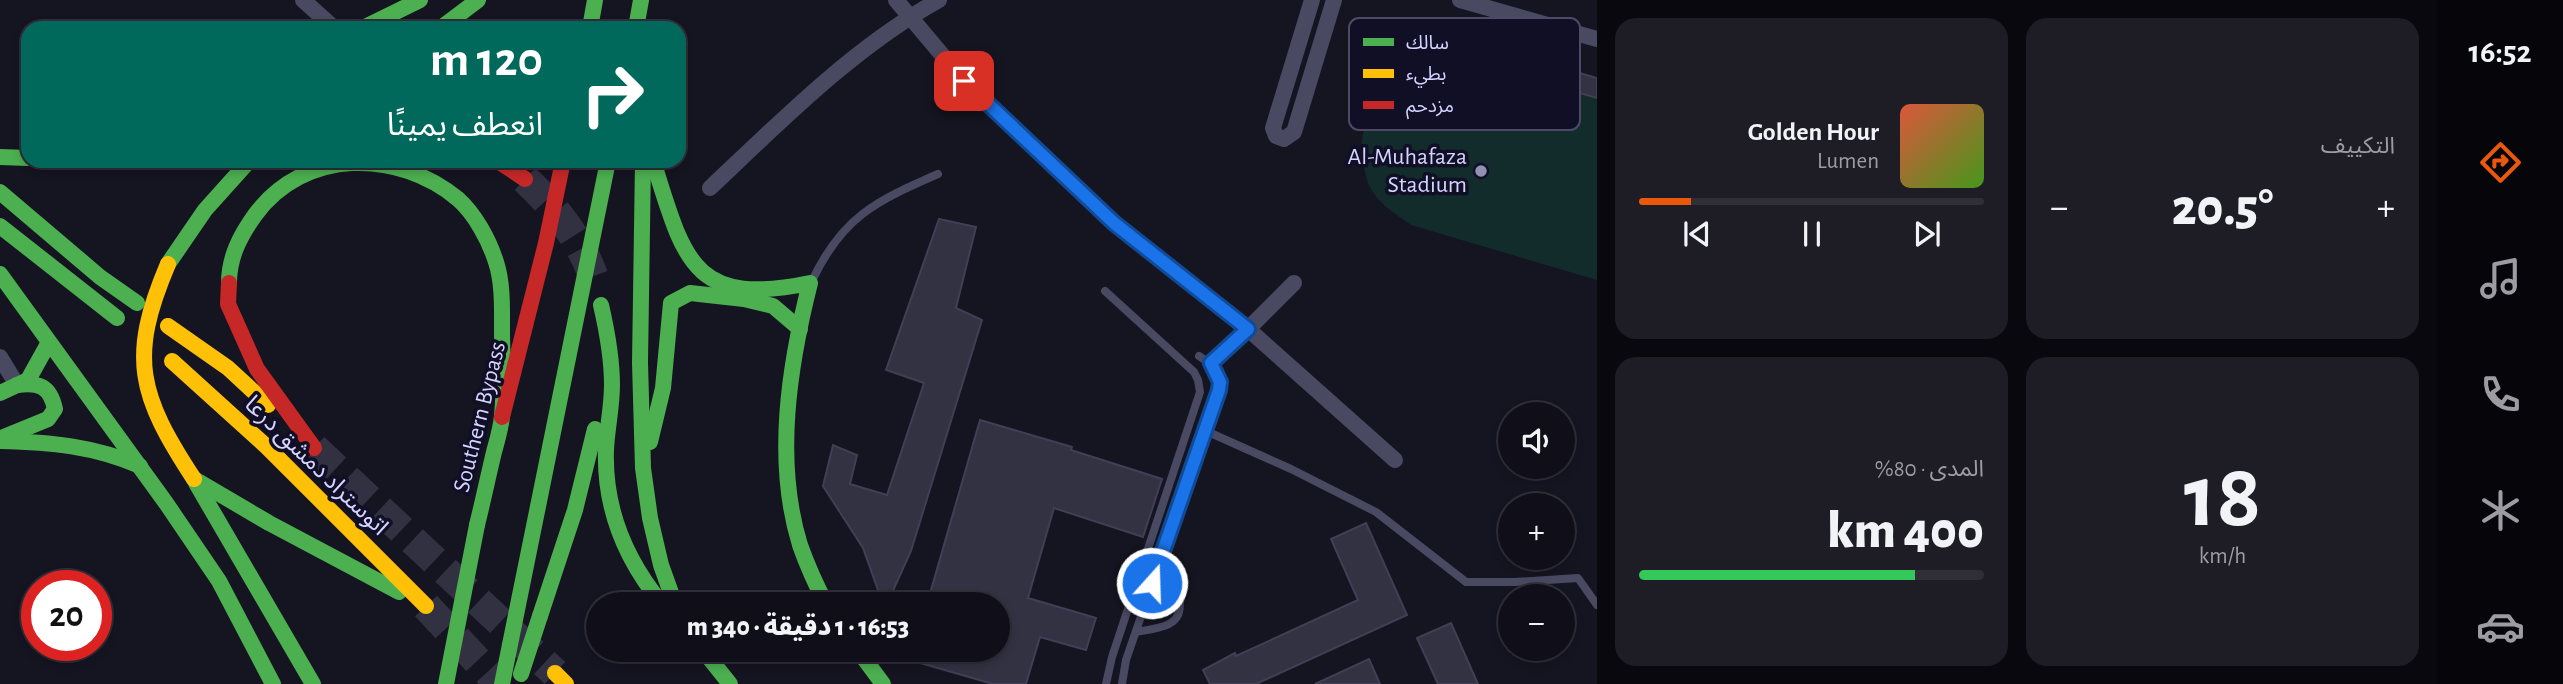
<!DOCTYPE html>
<html lang="ar">
<meta charset="utf-8">
<style>
:root{--surface:#100f19;--page:#1e1d26;--text:#f1f3f6;--muted:#9c9ca2;--line:#302f38;--accent:#ea580c}
body{margin:0;font-family:"Alegreya Sans","Noto Sans Arabic",sans-serif;background:var(--page);color:var(--text);direction:rtl;height:100vh;display:flex;flex-direction:column;font-size:26px;white-space:nowrap}
*{box-sizing:border-box;margin:0}
p{font-size:23px;color:var(--muted)}
.icon{flex:none;width:38px;height:38px;fill:none;stroke:currentColor;stroke-width:2;stroke-linecap:round;stroke-linejoin:round}
.map{position:relative;flex:1;overflow:hidden;direction:ltr}
.sheet{display:flex;flex-direction:column;gap:18px;padding:18px;background:#09080e;width:840px}
.sheet>*{flex:none}
.guide{position:absolute;left:21px;top:21px;width:665px;height:147px;border-radius:21px;box-shadow:0 4px 10px #0003,0 0 0 2px var(--line);direction:rtl;background:#00695c;color:#fff;overflow:hidden}
.controls{position:absolute;left:1498px;top:402px;display:grid;gap:14px}
.controls a{display:grid;place-items:center;width:77px;height:77px;border-radius:50%;background:var(--surface);box-shadow:0 4px 10px #0003,0 0 0 2px var(--line);font-size:35px}
.speed{position:absolute;left:21px;top:570px;display:flex;gap:14px;font-size:35px;font-weight:700;text-align:center}
.speed>*{display:grid;place-content:center;width:91px;height:91px;border-radius:50%;background:var(--surface);box-shadow:0 4px 10px #0003,0 0 0 2px var(--line);line-height:1}
.speed .limit{border:10px solid #d22;background:#fff;color:#111}
.pin{position:absolute;display:grid;place-items:center;width:60px;height:60px;color:#fff;margin:-30px;border-radius:14px;box-shadow:0 4px 10px #0006}
.me{position:absolute;width:77px;margin:-38px;rotate:20deg;stroke-linejoin:round;filter:drop-shadow(0 0 5px #0008)}
.turn{display:flex;align-items:center;gap:24px;height:147px;padding:0 28px;font-size:32px}
.turn .icon{width:91px;height:91px;stroke-width:2.5}
.turn b{display:block;font-size:49px;line-height:60px}
.big{font-size:52px;font-weight:800;line-height:1.1}
.sheet .card{flex:1;display:flex;flex-direction:column;justify-content:center;gap:10px;min-width:0;padding:0 24px;border-radius:21px;background:var(--page)}
.sheet .dial{align-items:center;gap:0}
.dial b{font-size:91px;line-height:1}
.song{display:flex;align-items:center;gap:21px}
.cover{width:84px;height:84px;border-radius:10px;background:linear-gradient(135deg,hsl(10 70% 55%),hsl(100 70% 35%))}
.played{height:7px;border-radius:4px;background:linear-gradient(90deg,var(--accent) 15%,var(--line) 15%)}
.keys{display:flex;justify-content:space-around;direction:ltr}
.heat{display:flex;justify-content:space-between;align-items:center;font-size:38px;direction:ltr}
.charge{height:10px;border-radius:5px;background:linear-gradient(90deg,#34c759 80%,var(--line) 0)}
.sheet .tiles{flex:1;display:grid;gap:18px;grid-template-columns:repeat(2,1fr)}
.trip{position:absolute;left:586px;top:592px;width:424px;height:70px;border-radius:35px;background:var(--surface);box-shadow:0 4px 10px #0003,0 0 0 2px var(--line);font-weight:800;line-height:70px;text-align:center;direction:rtl}
main{display:flex;flex:1;min-height:0}
.menu{display:flex;flex-direction:column;width:126px;justify-content:space-around;align-items:center;background:#06060a;color:var(--muted)}
.menu .icon{width:49px;height:49px}
.menu .selected{color:var(--accent)}
.menu b{font-size:32px;color:var(--text)}
.map>svg:first-child{display:block}
.green{fill:#122c2b}
.building{fill:#333243;stroke:#403f55;stroke-width:2}
.lines{fill:none;stroke-linecap:round;stroke-linejoin:round}
.highway-tunnel{stroke:#323142;stroke-width:30;stroke-dasharray:30 15;stroke-linecap:butt}
.lane{stroke:#494a62;stroke-width:8}
.street{stroke:#494a62;stroke-width:16}
.fast{stroke:#4caf50;stroke-width:16}
.slow{stroke:#ffc107;stroke-width:16}
.jam{stroke:#c62828;stroke-width:16}
.fast-bridge{stroke:#4caf50;stroke-width:16}
.slow-bridge{stroke:#ffc107;stroke-width:16}
.jam-bridge{stroke:#c62828;stroke-width:16}
.route-casing{stroke:#114b97;stroke-width:18}
.route{stroke:#1a73e8;stroke-width:12}
.poi-dot{fill:#9291b1;stroke:#110f26;stroke-width:2.5}
.labels{text-anchor:middle;dominant-baseline:central;stroke-width:7;stroke-linejoin:round;paint-order:stroke}
.poi-label{font-size:24px;fill:#d5d4ff;stroke:#110f26;text-anchor:end}
.street-label{font-size:24px;fill:#d5d4ff;stroke:#110f26}
.key{fill:#110f26;stroke:#4c4a67;stroke-width:2}
.key-label{font-size:19px;fill:#d5d4ff}
</style>
<main>
<nav class="menu">
<b>16:52</b>
<svg class="icon selected" aria-label="directions" viewBox="0 0 24 24"><path d="M12 3l9 9-9 9-9-9zM9 14v-3h6M13 9l2 2-2 2"/></svg>
<svg class="icon" aria-label="music" viewBox="0 0 24 24"><path d="M9 18V5l10-2v13"/><circle cx="6" cy="18" r="3"/><circle cx="16" cy="16" r="3"/></svg>
<svg class="icon" aria-label="phone" viewBox="0 0 24 24"><path d="M5 4h4l2 5-3 2q2 4 5 5l2-3 5 2v4C11 20 4 13 5 4z"/></svg>
<svg class="icon" aria-label="climate" viewBox="0 0 24 24"><path d="M12 3v18M4 7l16 10M4 17L20 7"/></svg>
<svg class="icon" aria-label="car" viewBox="0 0 24 24"><path d="M5 17H2v-5l4-1 3-4h7l3 4 3 1v5h-3M9 17h6M6 11h13"/><circle cx="7" cy="17" r="2"/><circle cx="17" cy="17" r="2"/></svg>
</nav>
<section class="sheet">
<div class="tiles">
<div class="card"><p>التكييف</p>
<div class="heat"><a>−</a><b class="big">20.5°</b><a>+</a></div>
</div>
<div class="card">
<div class="song"><i class="cover"></i><div><b>Golden Hour</b><p>Lumen</p></div></div>
<div class="played"></div>
<div class="keys"><svg class="icon" aria-label="previous" viewBox="0 0 24 24"><path d="M18 5L8 12l10 7zM5 5v14"/></svg><svg class="icon" aria-label="pause" viewBox="0 0 24 24"><path d="M8 5v14M16 5v14"/></svg><svg class="icon" aria-label="next" viewBox="0 0 24 24"><path d="M6 5l10 7-10 7zM19 5v14"/></svg></div>
</div>
<div class="card dial"><b>18</b><p>km/h</p></div>
<div class="card"><p>المدى · 80%</p><b class="big">400 km</b><div class="charge"></div></div>
</div>
</section>
<div class="map">
<svg width="1597" height="684" viewBox="0 0 1597 684">
<rect width="100%" height="100%" fill="#151421"/>
<path class="green" d="M 1469,41 L 1597,78 L 1597,280 L 1411,225 C 1396,214 1380,205 1371,189 C 1367,183 1366,174 1364,168 C 1353,123 1381,87 1418,65 L 1424,47 L 1463,59 Z"/>
<g class="building">
<polygon points="1469,41 1597,78 1597,98 1463,59"/>
<polygon points="939,219 976,227 956,308 982,320 911,551 887,604 883,604 863,548 823,486 833,445 857,455 850,484 887,495 924,383 886,370"/>
<polygon points="980,420 1072,447 1071,450 1162,479 1143,537 1054,508 1028,598 1096,618 1086,650 1040,637 1026,684 993,684 910,660 913,649 998,649 998,604 927,604"/>
<polygon points="1366,523 1407,615 1256,684 1210,684 1203,670 1235,653 1236,656 1358,600 1331,539"/>
<polygon points="1451,623 1478,684 1438,684 1417,638"/>
<polygon points="1369,659 1380,684 1315,684"/>
</g>
<g class="lines">
<g class="highway-tunnel">
<path d="M 525,179 C 555,207 580,238 594,278"/>
<polyline points="314,448 555,673"/>
<polyline points="426,606 499,684"/>
</g>
<g class="lane">
<path d="M 812,281 C 842,217 876,201 938,174"/>
<polyline points="1105,291 1194,372 1198,380 1200,392 1112,657 1106,684"/>
<polyline points="1211,363 1248,329"/>
<polyline points="1206,431 1291,469 1376,512 1466,582 1515,582 1578,578 1597,605"/>
<path d="M 1136,632 C 1146,630 1159,629 1169,624 C 1181,618 1184,601 1173,592 C 1167,587 1159,586 1152,583"/>
<path d="M 1122,684 L 1126,660 L 1219,390 C 1220,373 1212,364 1199,356"/>
</g>
<g class="street">
<polyline points="303,0 334,28"/>
<polyline points="896,0 964,81 1114,223 1248,329 1395,460"/>
<polyline points="1312,0 1273,128 1276,136 1284,139 1294,132 1334,0"/>
<polyline points="1460,0 1597,39"/>
<path d="M 710,188 C 780,122 854,47 939,0"/>
<polyline points="1248,329 1294,283"/>
<polyline points="0,357 17,385"/>
</g>
<g class="fast">
<polyline points="363,28 420,0"/>
<polyline points="441,28 478,0"/>
<polyline points="590,28 595,0"/>
<polyline points="636,28 641,0"/>
<polyline points="0,157 28,158"/>
<polyline points="643,161 640,363 643,468 650,518 661,565 675,604"/>
<path d="M 653,161 C 684,258 691,308 810,283 C 789,366 774,461 800,545 C 807,565 816,585 826,604"/>
<polyline points="0,192 100,277 137,303"/>
<polyline points="0,226 117,318"/>
<polyline points="168,264 205,210 249,161"/>
<polyline points="0,274 166,503 219,581 273,684"/>
<path d="M 229,283 C 229,257 240,236 255,215 C 304,148 398,149 458,199 C 475,214 489,240 496,262 C 503,283 502,309 502,331 C 502,359 505,388 502,416 C 501,428 497,441 494,452 C 488,477 483,501 477,525"/>
<path d="M 601,305 C 607,331 612,358 612,385 C 612,407 607,428 606,450 C 604,508 625,559 662,604"/>
<polyline points="0,393 28,380 48,344"/>
<path d="M 4,437 L 48,419 L 55,409 C 50,386 39,382 17,385"/>
<path d="M 0,441 C 50,442 94,446 140,466"/>
<polyline points="650,442 663,388 671,303 690,293 744,299 773,306 800,329"/>
<polyline points="194,479 269,523 399,592"/>
<polyline points="196,483 313,684"/>
<polyline points="540,616 575,510 595,429"/>
<polyline points="702,649 730,684"/>
<polyline points="857,649 883,684"/>
</g>
<g class="slow">
<polyline points="168,326 228,368 268,405"/>
<polyline points="172,361 267,447 426,606"/>
<polyline points="555,673 566,684"/>
</g>
<g class="jam">
<polyline points="498,161 525,179"/>
<polyline points="229,283 228,304 257,369 314,448"/>
</g>
<g class="fast-bridge">
<polyline points="521,674 540,616"/>
<polyline points="446,684 477,525"/>
<polyline points="502,684 608,161"/>
</g>
<path class="slow-bridge" d="M 168,264 C 128,358 139,395 194,479"/>
<polyline class="jam-bridge" points="502,417 546,243 563,161"/>
</g>
<g class="lines">
<g class="route-casing">
<polyline id="route" points="964,81 1114,223 1248,329 1211,363 1220,382 1219,390 1152,583"/>
</g>
<use href="#route" class="route"/>
</g>
<circle class="poi-dot" cx="1481" cy="171" r="7"/>
<g class="labels">
<g class="poi-label">
<text x="1467" y="157">Al-Muhafaza<tspan x="1467" dy="28">Stadium</tspan></text>
</g>
<g class="street-label">
<text transform="translate(480 417) rotate(-76)">Southern Bypass</text>
<text transform="translate(316 466) rotate(44)">اتوستراد دمشق درعا</text>
</g>
</g>
<rect x="1349" y="18" width="231" height="112" rx="10" class="key"/>
<rect x="1363" y="38" width="31" height="8" fill="#4caf50"/>
<rect x="1363" y="69" width="31" height="9" fill="#ffc107"/>
<rect x="1363" y="101" width="31" height="8" fill="#c62828"/>
<g class="key-label">
<text x="1406" y="49">سالك</text>
<text x="1406" y="80">بطيء</text>
<text x="1406" y="112">مزدحم</text>
</g>
</svg>
<div class="controls">
<a><svg class="icon" aria-label="sound" viewBox="0 0 24 24"><path d="M4 9h4l5-4v14l-5-4H4zM17 9q2 3 0 6"/></svg></a>
<a>+</a>
<a>−</a>
</div>
<div class="speed"><div class="limit">20</div></div>
<div class="pin" style="left:964px;top:81px;background:#d93025"><svg class="icon" aria-label="arrive" viewBox="0 0 24 24"><path d="M6 21V4h12l-3 4 3 4H6"/></svg></div>
<svg class="me" style="left:1152px;top:583px" viewBox="-20 -20 40 40"><circle r="17" fill="#1a73e8" stroke="#fff" stroke-width="3"/><path d="M0-11L8 9 0 5-8 9z" fill="#fff"/></svg>
<div class="trip">16:53 · 1 دقيقة · 340 m</div>
<div class="guide">
<div class="turn"><svg class="icon" aria-label="right" viewBox="0 0 24 24"><path d="M7 20v-9h11M14 6l5 5-5 5"/></svg><div><b>120 m</b>انعطف يمينًا</div></div>
</div>
</div>
</main>
